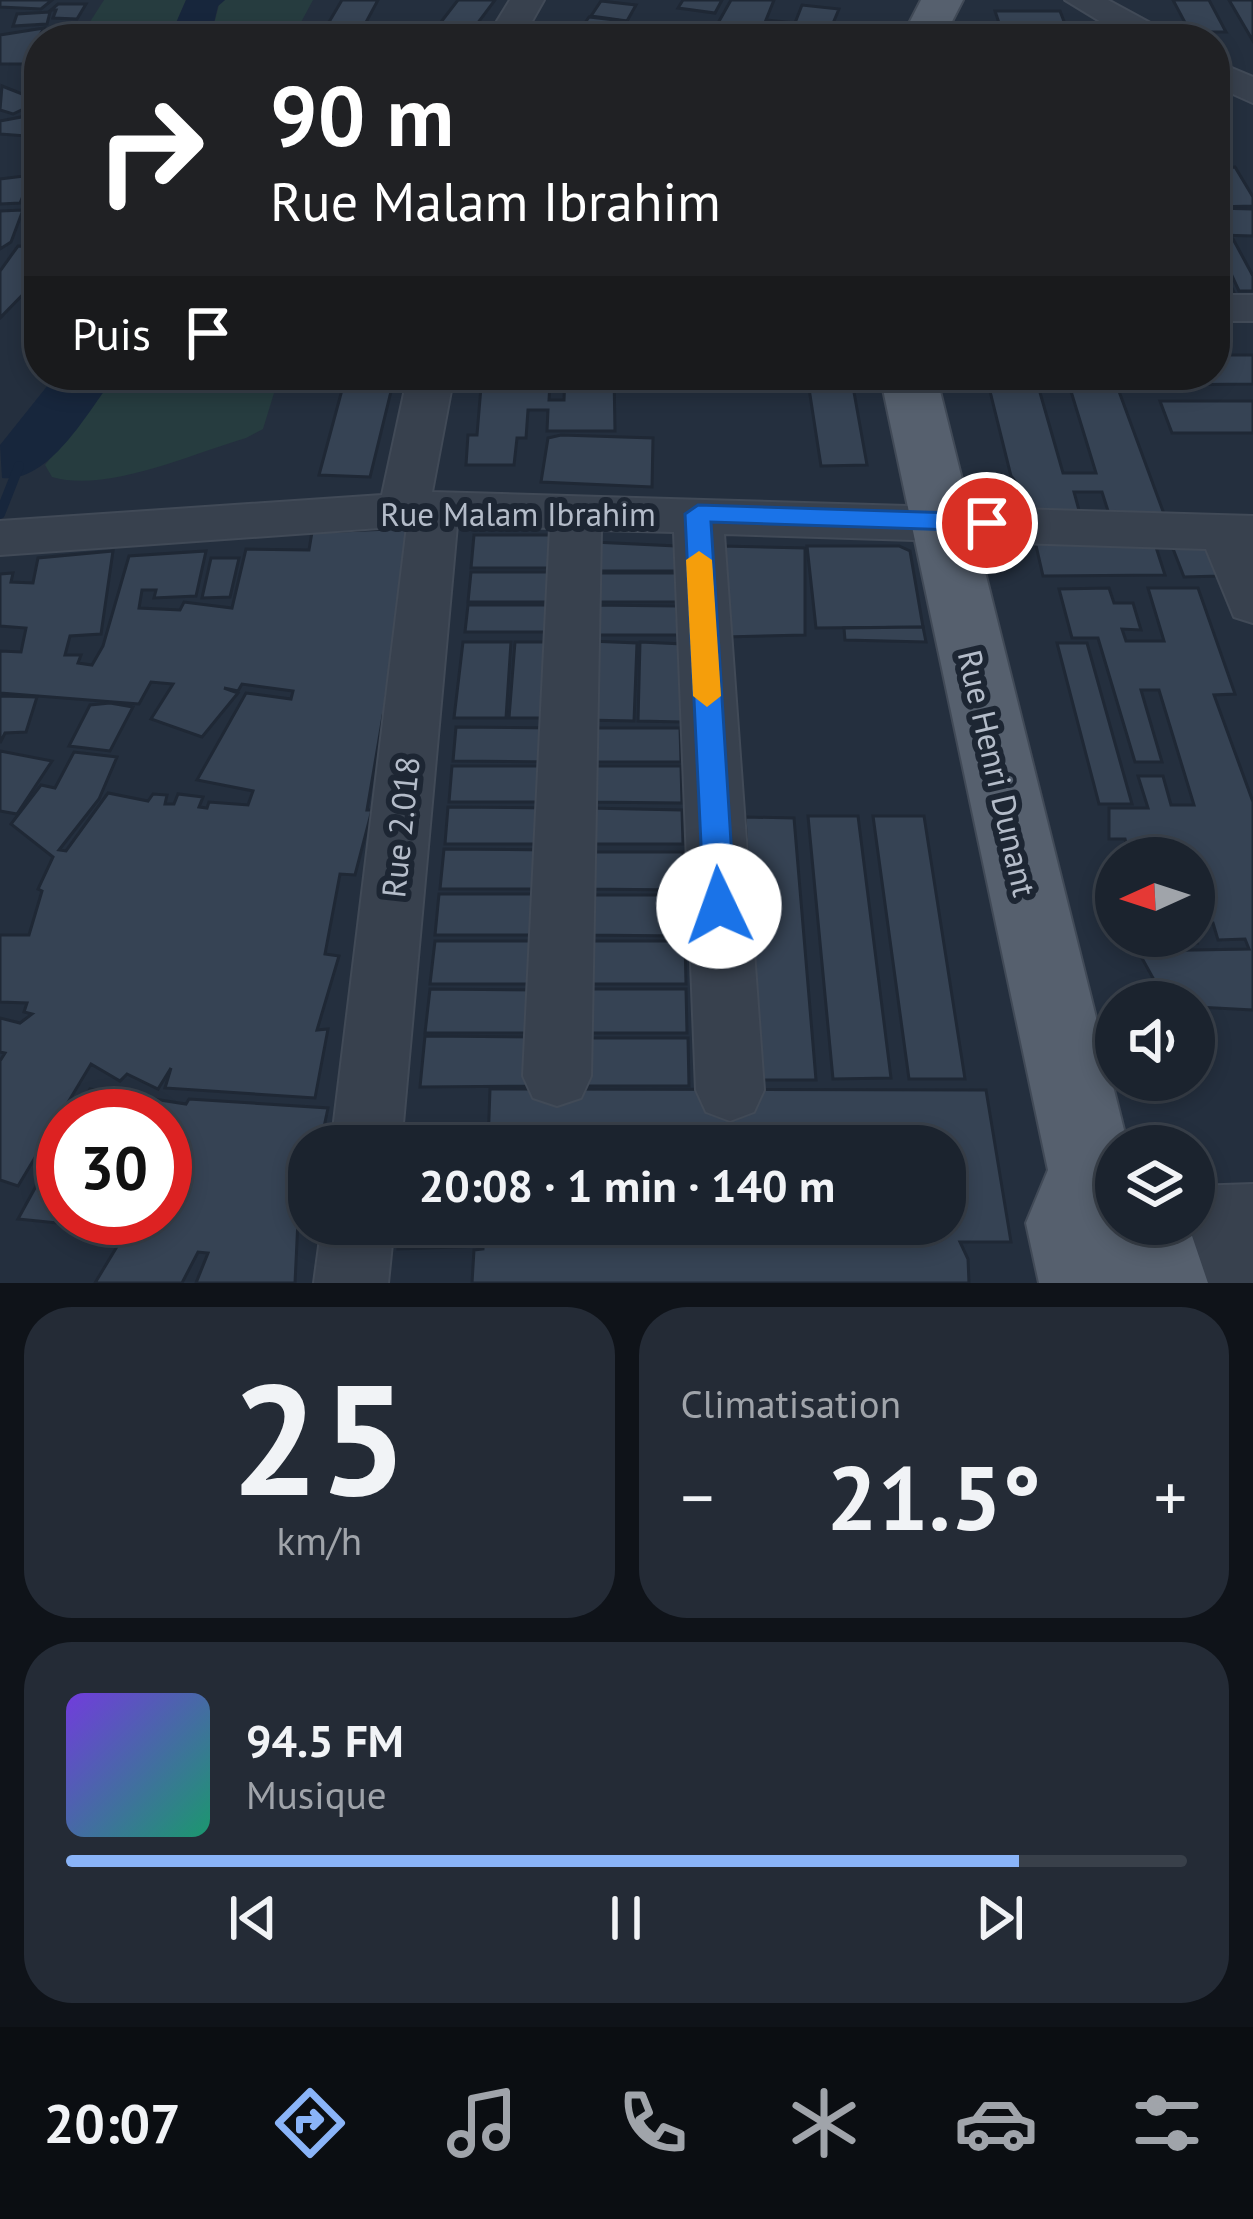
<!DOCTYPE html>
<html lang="fr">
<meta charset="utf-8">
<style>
:root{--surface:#1b232e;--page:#242b36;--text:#f1f3f6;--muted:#a0a4aa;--line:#39404a;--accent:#8ab4f8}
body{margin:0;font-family:"PT Sans",sans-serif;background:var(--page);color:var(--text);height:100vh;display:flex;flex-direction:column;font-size:45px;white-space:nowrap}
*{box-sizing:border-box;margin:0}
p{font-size:39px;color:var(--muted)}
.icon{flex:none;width:66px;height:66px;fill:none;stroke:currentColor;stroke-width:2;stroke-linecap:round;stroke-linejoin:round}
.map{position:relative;height:1283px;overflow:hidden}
.details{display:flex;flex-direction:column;gap:24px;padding:24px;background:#0f1319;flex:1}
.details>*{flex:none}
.hud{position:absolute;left:24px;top:24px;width:1206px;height:366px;border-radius:48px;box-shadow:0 6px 18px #0003,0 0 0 3px var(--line);background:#202124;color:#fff;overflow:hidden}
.needle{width:78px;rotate:267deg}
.controls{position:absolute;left:1095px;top:837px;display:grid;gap:24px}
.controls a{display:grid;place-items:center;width:120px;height:120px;border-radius:50%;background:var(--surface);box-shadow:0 6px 18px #0003,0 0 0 3px var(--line);font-size:60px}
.speed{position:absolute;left:36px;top:1089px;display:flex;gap:24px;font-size:60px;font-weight:700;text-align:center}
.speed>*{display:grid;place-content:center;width:156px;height:156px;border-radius:50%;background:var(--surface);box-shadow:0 6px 18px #0003,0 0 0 3px var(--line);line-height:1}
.speed .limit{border:18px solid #d22;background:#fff;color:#111}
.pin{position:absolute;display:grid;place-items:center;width:102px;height:102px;color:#fff;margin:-51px;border:6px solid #fff;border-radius:50%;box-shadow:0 3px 12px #0007}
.me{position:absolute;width:132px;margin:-66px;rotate:357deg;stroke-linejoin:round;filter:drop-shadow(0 0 9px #0008)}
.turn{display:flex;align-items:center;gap:42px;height:252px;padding:0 48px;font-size:54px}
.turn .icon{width:156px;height:156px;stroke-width:2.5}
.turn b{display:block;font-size:84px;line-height:102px}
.then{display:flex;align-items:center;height:114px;padding:0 48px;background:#0003;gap:24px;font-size:45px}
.big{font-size:90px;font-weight:700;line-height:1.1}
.details .card{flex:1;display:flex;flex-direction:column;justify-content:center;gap:18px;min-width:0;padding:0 42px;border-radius:48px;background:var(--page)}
.details .dial{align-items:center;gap:0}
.dial b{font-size:156px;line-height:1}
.song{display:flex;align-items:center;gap:36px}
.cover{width:144px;height:144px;border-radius:18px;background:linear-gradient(135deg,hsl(260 70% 55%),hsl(160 70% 35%))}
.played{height:12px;border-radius:6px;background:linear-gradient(90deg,var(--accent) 85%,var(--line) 85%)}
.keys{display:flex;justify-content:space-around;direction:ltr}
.heat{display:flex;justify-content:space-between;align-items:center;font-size:66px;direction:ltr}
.details .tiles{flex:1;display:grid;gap:24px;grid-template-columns:1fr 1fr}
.card:last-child{grid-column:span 2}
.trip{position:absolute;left:288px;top:1125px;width:678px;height:120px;border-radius:48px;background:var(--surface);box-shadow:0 6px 18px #0003,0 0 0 3px var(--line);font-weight:700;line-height:120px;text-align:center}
.tabs{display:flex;height:192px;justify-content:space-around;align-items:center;background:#0b0e12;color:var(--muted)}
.tabs .icon{width:84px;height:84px}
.tabs .on{color:var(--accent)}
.tabs b{font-size:54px;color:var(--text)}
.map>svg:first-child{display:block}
.green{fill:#263c3f}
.water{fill:#17263c}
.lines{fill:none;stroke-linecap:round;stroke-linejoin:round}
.stream{stroke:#17263c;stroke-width:10}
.building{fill:#364354;stroke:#1f2835;stroke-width:3}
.minor-casing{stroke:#414a57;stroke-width:4}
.major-casing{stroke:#414a57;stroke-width:4}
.minor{fill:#38414e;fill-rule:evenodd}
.major{fill:#56606e;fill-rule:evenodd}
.route{fill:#1a73e8;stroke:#114b97;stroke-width:3}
.slow{fill:#f59e0b}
.labels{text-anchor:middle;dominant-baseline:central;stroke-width:12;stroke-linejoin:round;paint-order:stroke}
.street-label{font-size:33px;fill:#b4bcc9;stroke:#1d2633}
</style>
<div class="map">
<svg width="1253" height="1283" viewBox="0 0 1253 1283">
<rect width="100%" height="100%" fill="#242f3e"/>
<g class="green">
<polygon points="104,0 186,0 169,39 79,39"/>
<polygon points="225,0 313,0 292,39 210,39 219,5"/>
<path d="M 116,375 L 261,375 L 278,380 L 263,429 L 246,438 C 191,454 107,493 52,477 L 45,465 Z"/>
</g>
<g class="water">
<polygon points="186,0 225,0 218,6 210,39 169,39"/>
<path d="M 56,375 L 116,375 C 89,409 51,483 2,478 L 0,445 Z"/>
</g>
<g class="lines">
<polyline class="stream" points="0,514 19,466"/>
</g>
<g class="building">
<polygon points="0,0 52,0 41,9 0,7"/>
<polygon points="342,0 378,0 357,39 319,39"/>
<polygon points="458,0 495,0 477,24 482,24 473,39 438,39 448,23 441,22"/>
<polygon points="683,0 722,0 715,13 678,8"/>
<polygon points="731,0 774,0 766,20 795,23 802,5 839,9 831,28 837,29 834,39 758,35 756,39 709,39"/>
<polygon points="1173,0 1209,0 1226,32 1190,32"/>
<polygon points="1229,0 1253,0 1253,41"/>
<polygon points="601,1 636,5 627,21 591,16"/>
<polygon points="58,4 86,4 77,19 53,18 56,10 51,10"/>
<polygon points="995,11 1060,11 1065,24 999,23"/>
<polygon points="50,12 47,24 13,26 17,14"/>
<polygon points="589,17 624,21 614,39 574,39"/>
<polygon points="667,27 705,32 701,39 660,39"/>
<polygon points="44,28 23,64 0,64 0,35"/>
<polygon points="2,86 30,97 36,103 13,114 0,110"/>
<polygon points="29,109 39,110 39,137 0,134 0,121 21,117"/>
<polygon points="1235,167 1253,197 1253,206 1215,207 1215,168"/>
<polygon points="32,175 20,203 0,204 0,179"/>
<polygon points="1215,208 1253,209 1253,236 1219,235"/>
<polygon points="23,210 11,242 0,249 0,211"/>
<polygon points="1215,239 1233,239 1253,276 1253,291 1239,291"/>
<polygon points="18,246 39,247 39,278 0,318 0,271"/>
<polygon points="1215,252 1237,299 1215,299"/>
<polygon points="1215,355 1253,355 1253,384 1159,385 1155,375 1215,375"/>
<polygon points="346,375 395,375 370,477 319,475"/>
<polygon points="482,375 529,375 529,383 550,383 549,400 564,400 565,375 614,375 615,431 547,431 548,410 528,410 526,438 517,438 514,465 466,465 468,435 477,435"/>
<polygon points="986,375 1035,375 1063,473 1096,473 1066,375 1113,375 1164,514 1109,514 1102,492 1074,492 1080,514 1029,515 1022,490 1011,476"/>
<polygon points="852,381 867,465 821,466 808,382"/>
<polygon points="1160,401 1253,401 1253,433 1172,433"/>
<polygon points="561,435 653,438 652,487 541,482 548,438"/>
<polygon points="418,528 386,697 393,697 389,717 383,716 367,810 372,810 355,875 340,874 325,954 339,956 317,1030 328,1029 315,1098 165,1088 171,1068 158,1089 127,1074 120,1081 91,1064 18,1186 0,1180 0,1061 5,1053 0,1052 0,1018 20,1023 32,1014 24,1012 27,1003 0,1002 0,935 29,935 42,891 38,889 53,857 11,824 41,785 55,788 74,752 117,757 99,799 59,850 66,851 108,793 148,801 153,794 167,795 165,804 174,804 178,794 203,797 199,807 207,808 209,802 248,805 253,791 197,780 246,693 291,699 293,691 242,684 238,691 224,688 238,693 202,737 151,719 173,684 151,682 139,704 0,693 0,651 21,652 26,628 0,626 0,574 13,573 11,582 33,583 38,558 113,551 101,634 70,636 65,655 81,655 78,663 92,665 103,646 129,556 206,551 196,596 154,598 156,590 142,590 139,608 180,610 184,602 232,608 246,549 309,550 312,532"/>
<polygon points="474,535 565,535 564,568 471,568"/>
<polygon points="1204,540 1219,576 1184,577 1170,541"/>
<polygon points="1035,541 1154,541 1165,575 1043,576"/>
<polygon points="593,542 676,546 677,571 592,571"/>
<polygon points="721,546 805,548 805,635 724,637"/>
<polygon points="807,546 899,546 910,551 923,627 816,628"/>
<polygon points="211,558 239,558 230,597 202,598"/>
<polygon points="471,572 564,572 562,602 468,602"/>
<rect x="592" y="573" width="85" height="29"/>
<polygon points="1109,588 1114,603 1133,603 1141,630 1122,629 1126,641 1164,641 1148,588 1198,588 1235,694 1214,695 1253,802 1253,1010 1199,1007 1202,1019 1194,1019 1194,1002 1140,1002 1139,998 1164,998 1138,951 1249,949 1245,939 1218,940 1213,923 1194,923 1194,858 1130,858 1125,839 1109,839 1109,808 1148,808 1138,776 1163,776 1171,805 1194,805 1159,690 1141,690 1162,762 1135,762 1098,638 1072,638 1059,589"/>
<polygon points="468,605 562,605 561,632 465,632"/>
<polygon points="591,605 677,606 678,635 591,635"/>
<polygon points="923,627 926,642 845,640 844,628"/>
<polygon points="589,641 637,643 634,721 584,720"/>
<polygon points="463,642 511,642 506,718 454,718"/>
<polygon points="515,642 561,642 558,718 509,718"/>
<polygon points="640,642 683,644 683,722 638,721"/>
<polygon points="1057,643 1087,643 1132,804 1099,804"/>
<polygon points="0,696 37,697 26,732 5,733 0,743"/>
<polygon points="110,703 133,707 110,751 69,746 90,705"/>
<polygon points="456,727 556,728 554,762 453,761"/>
<polygon points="590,728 680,728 681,762 588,762"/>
<polygon points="0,751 52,761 17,814 0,811"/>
<polygon points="452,766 553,766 552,802 449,802"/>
<polygon points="588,766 681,766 682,803 587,802"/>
<polygon points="448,807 552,808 551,844 445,844"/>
<polygon points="587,808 682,810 683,844 586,844"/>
<polygon points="808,816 858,816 891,1078 833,1079"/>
<polygon points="873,816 924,816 965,1079 909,1079"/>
<polygon points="745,817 794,818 816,1080 761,1080"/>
<polygon points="444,849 550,850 548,889 440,889"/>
<polygon points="585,852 683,852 684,890 585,889"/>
<polygon points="439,894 548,894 546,935 435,935"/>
<polygon points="584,895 684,895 685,936 584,935"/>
<polygon points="1194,933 1197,943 1136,944 1134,936"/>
<polygon points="435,941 545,941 544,984 430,984"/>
<polygon points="583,941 685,941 686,984 582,984"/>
<polygon points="430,989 543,990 542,1033 425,1033"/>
<polygon points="582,989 686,989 687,1033 581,1033"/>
<polygon points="425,1036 541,1037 540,1086 420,1087"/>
<polygon points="581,1038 688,1038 689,1086 579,1086"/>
<polygon points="90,1089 186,1104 189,1099 328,1108 320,1146 309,1146 309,1197 304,1219 298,1220 295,1283 196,1283 208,1253 198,1252 182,1283 95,1283 127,1230 18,1219 63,1137 63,1218 165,1218 165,1116 75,1116"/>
<polygon points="490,1089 986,1090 1011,1242 960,1242 968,1259 969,1283 472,1283 474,1250 483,1249 484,1224 945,1224 945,1146 488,1146"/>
<polygon points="401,1224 484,1224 483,1246 398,1249"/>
</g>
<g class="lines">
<g class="minor-casing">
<g id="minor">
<polygon points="510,0 544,0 522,39 486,39"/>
<polygon points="1065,0 1108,0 1167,32 1173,39 1129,39"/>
<polygon points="1215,61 1253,77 1253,103 1215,86"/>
<rect x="1215" y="295" width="38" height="26"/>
<polygon points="408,375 454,375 432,492 1253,516 1253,623 1234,617 1206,549 724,534 764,1090 754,1112 730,1121 706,1112 696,1090 674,532 601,530 591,1076 581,1098 557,1106 533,1098 523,1076 550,528 457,525 401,1146 331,1146 407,526 0,555 0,521 382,495"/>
<polygon points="1253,1184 1253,1283 1099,1283 1094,1272 1105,1246 1131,1236 1164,1234 1159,1224 1194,1224 1194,1186"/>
<polygon points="322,1224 394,1224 388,1283 314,1283"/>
</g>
</g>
<g class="major-casing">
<g id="major">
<polygon points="921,0 963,0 943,39 901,39"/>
<polygon points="880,375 936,375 1128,1146 1116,1146 1116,1224 1188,1224 1208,1283 1039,1283 1026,1223 1048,1170"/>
</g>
</g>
<use href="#minor" class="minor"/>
<use href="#major" class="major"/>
</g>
<polygon class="route" points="698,505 987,514 1000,523 987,531 711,522 735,906 731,916 719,919 708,916 704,906 685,514"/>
<polygon class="slow" points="699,551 712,560 721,696 707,707 693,696 686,560"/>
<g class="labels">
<g class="street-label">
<text x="518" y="513">Rue Malam Ibrahim</text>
<text transform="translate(998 773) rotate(77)">Rue Henri Dunant</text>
<text transform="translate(400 827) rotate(-84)">Rue 2.018</text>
</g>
</g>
</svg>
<div class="controls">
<a><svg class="needle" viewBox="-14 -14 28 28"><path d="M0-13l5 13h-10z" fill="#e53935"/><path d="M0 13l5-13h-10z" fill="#a0a4aa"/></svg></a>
<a><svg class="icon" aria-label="sound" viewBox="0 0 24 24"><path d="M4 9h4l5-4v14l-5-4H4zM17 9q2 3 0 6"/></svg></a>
<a><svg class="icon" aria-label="layers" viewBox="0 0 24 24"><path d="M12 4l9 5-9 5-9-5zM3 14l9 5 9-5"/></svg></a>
</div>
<div class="speed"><div class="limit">30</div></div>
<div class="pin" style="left:987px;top:523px;background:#d93025"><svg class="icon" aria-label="arrive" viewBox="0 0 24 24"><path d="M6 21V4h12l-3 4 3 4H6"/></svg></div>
<svg class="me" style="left:719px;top:906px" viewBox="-20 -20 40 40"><circle r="19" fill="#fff"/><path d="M0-13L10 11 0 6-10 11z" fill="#1a73e8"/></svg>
<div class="trip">20:08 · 1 min · 140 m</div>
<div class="hud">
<div class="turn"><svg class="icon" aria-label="right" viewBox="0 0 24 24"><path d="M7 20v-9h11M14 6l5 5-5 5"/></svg><div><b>90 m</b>Rue Malam Ibrahim</div></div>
<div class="then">Puis<svg class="icon" aria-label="arrive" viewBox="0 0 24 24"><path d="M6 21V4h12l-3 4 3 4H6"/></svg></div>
</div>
</div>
<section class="details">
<div class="tiles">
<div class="card dial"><b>25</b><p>km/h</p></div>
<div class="card"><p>Climatisation</p>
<div class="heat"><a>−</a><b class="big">21.5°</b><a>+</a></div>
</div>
<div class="card">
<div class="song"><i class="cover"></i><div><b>94.5 FM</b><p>Musique</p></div></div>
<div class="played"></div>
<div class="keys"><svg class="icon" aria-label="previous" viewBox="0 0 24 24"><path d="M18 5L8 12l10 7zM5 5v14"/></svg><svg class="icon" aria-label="pause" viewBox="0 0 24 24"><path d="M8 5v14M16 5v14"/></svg><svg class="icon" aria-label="next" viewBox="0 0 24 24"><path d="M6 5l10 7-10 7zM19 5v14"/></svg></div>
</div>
</div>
</section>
<nav class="tabs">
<b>20:07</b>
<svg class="icon on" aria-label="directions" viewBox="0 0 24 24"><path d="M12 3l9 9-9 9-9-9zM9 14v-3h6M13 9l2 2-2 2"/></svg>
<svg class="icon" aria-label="music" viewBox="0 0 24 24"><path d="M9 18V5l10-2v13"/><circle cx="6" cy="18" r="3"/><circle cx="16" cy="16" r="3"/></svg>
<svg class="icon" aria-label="phone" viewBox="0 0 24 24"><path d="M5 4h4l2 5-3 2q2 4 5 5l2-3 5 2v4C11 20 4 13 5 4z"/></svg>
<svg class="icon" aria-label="climate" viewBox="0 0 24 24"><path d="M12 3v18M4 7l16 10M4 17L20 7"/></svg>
<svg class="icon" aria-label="car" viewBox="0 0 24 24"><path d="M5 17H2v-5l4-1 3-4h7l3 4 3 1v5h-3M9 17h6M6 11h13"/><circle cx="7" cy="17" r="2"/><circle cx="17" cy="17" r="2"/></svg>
<svg class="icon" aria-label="filters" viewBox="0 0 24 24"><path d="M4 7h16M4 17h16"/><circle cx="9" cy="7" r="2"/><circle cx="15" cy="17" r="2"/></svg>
</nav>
